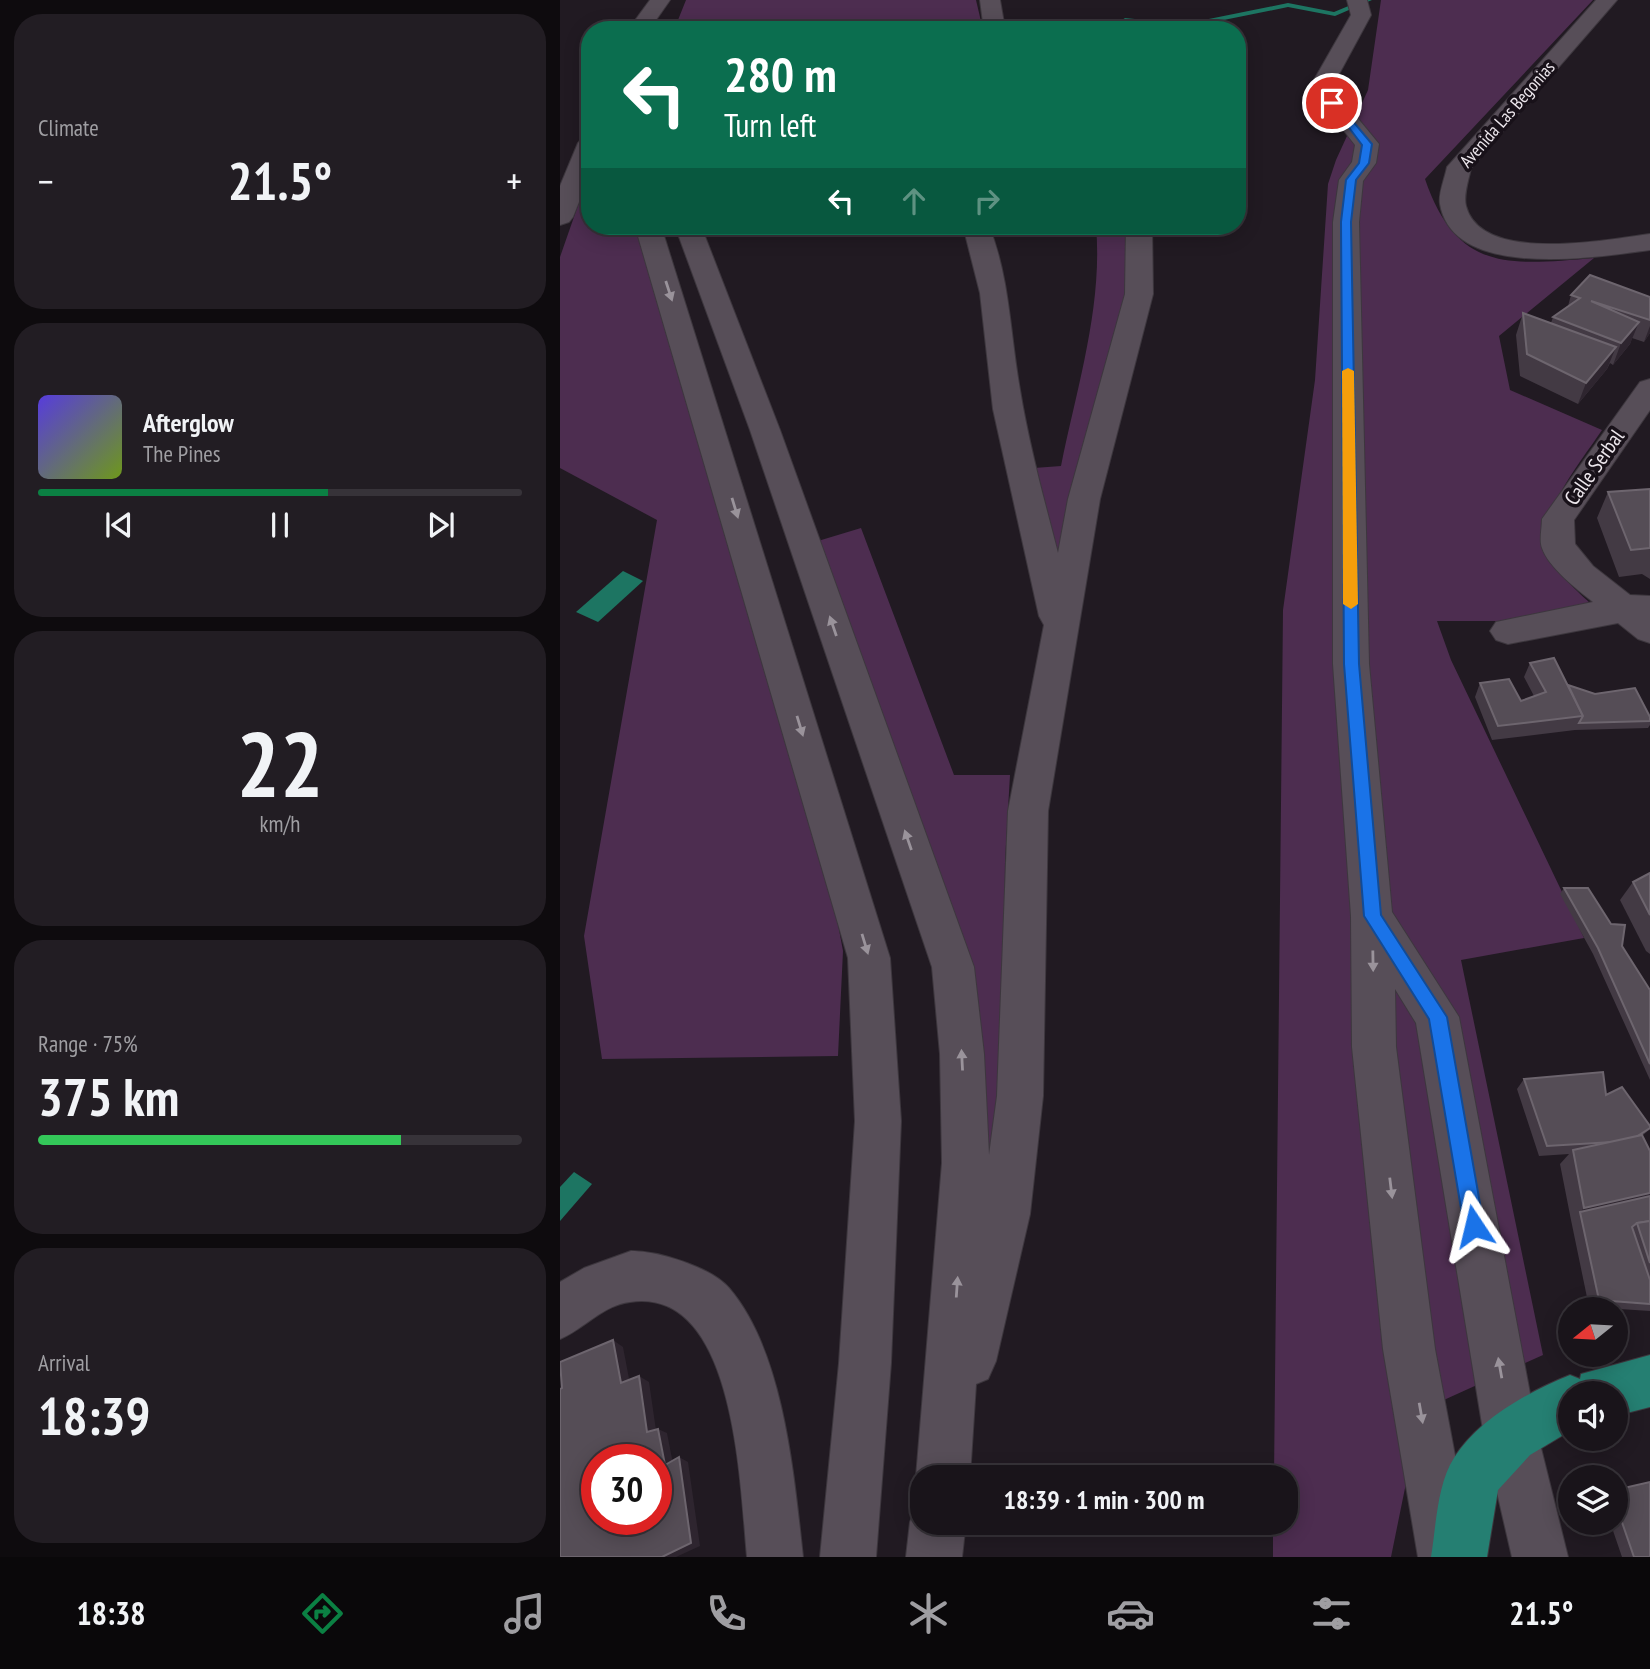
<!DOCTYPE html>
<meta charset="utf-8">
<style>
:root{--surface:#19141a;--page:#221d23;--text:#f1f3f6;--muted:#9f9ea2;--line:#373339;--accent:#0b8043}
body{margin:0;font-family:"PT Sans Narrow",sans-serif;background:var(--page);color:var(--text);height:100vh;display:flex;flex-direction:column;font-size:26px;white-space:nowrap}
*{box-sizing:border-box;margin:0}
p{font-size:23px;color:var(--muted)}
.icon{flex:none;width:38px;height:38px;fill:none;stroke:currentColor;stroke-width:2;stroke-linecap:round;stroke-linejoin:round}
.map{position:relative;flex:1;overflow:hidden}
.panel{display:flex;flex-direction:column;gap:14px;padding:14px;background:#0e0b0e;width:560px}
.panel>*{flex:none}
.top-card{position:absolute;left:21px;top:21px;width:665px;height:214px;border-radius:28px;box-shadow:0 4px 18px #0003,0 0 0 2px var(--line);background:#0b6e4f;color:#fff;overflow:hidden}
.needle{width:46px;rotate:252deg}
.controls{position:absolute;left:998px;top:1297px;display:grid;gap:14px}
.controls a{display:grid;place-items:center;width:70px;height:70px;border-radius:50%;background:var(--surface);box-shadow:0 4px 18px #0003,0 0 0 2px var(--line);font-size:35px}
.speed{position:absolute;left:21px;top:1444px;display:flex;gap:14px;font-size:35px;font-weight:700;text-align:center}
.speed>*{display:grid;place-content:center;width:91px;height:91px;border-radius:50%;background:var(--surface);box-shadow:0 4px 18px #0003,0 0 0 2px var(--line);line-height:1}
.speed .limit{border:10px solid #d22;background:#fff;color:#111}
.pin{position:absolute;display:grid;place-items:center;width:60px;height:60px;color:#fff;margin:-30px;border:4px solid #fff;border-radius:50%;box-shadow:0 2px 7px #0007}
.me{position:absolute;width:77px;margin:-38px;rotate:350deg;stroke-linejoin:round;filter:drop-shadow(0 0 5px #0008)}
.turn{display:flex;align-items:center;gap:24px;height:147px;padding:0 28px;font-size:32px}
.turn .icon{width:91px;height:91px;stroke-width:2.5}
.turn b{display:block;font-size:49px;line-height:60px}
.lanes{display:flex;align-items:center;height:66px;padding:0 28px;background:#0003;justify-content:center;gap:35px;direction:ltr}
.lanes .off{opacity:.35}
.big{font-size:52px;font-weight:700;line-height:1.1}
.panel .card{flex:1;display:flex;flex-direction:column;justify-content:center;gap:10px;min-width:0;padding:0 24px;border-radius:28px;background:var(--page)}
.panel .dial{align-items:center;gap:0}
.dial b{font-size:91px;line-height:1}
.song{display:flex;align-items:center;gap:21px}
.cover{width:84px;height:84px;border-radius:10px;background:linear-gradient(135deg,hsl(250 70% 55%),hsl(80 70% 35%))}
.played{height:7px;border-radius:4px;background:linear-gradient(90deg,var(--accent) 60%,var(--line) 60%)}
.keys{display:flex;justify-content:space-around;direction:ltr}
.heat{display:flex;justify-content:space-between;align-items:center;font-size:38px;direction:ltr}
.charge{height:10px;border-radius:5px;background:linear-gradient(90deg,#34c759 75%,var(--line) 0)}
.trip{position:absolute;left:350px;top:1465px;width:388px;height:70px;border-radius:28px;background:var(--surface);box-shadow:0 4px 18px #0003,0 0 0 2px var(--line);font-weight:700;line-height:70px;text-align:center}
.menu{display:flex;height:112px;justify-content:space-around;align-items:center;background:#0a080a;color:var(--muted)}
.menu .icon{width:49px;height:49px}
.menu .on{color:var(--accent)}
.menu b{font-size:32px;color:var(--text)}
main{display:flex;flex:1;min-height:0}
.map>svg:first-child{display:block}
.green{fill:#4d2d50}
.water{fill:#1d7562}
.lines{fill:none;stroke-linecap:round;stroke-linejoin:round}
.stream{fill:#1d7562;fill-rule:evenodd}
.minor-casing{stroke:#3d373e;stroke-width:2}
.major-casing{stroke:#3d373e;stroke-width:2}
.minor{fill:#574e58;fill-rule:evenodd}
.major{fill:#257f72;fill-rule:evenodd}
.wall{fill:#433a44}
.shaded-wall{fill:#2e252f}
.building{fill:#554d56;stroke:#6d656e;stroke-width:2;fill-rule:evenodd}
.oneway{fill:#9a939b}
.route{fill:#1a73e8;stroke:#114b97;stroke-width:2}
.slow{fill:#f59e0b}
.labels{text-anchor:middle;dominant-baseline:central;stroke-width:7;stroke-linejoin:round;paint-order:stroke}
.far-street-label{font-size:18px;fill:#ede7ed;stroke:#181119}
.street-label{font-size:21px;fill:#ede7ed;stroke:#181119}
</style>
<main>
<section class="panel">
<div class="card"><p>Climate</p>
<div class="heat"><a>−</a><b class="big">21.5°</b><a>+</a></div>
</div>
<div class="card">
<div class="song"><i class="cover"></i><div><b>Afterglow</b><p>The Pines</p></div></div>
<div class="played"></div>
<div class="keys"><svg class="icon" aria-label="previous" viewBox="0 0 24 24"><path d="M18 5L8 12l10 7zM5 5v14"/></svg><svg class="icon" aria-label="pause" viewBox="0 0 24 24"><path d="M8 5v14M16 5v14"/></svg><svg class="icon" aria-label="next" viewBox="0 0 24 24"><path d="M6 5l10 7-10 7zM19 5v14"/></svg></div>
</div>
<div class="card dial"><b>22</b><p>km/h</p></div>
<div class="card"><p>Range · 75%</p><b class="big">375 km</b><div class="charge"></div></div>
<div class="card"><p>Arrival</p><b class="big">18:39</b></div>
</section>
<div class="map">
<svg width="1090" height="1557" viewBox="0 0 1090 1557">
<rect width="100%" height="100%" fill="#211a22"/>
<g class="green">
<polygon points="126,0 416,0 423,30 114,30"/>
<path d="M 821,0 L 1033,0 L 865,179 C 897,273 950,265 1034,258 L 939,336 L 950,390 L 1042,430 C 1023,459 977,514 987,549 C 994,573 1017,590 1034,607 L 941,621 L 877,621 L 891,660 L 1024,938 L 901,960 L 983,1355 L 875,1404 L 856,1434 L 831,1557 L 713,1557 L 713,1523 L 726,1522 L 726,1477 L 714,1477 L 723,610 L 755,380 L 768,184 L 776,160 L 808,90 Z"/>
<polygon points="30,171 30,226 78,226 275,908 283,951 278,1056 42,1059 24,936 97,520 0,468 0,257"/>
<path d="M 536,226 L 566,226 L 568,283 L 496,568 L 474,468 L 501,466 C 517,387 543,306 536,226 Z"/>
<polygon points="301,528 394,775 450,775 445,862 444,1053 430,1169 258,541"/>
</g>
<g class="water">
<polygon points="63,571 83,581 38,622 16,612"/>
<polygon points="14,1172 32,1184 0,1221 0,1187"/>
</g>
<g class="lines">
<polygon class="stream" points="803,0 812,0 775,16 728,7 624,28 565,22 562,20 565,18 624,24 728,3 774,12"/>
<g class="minor-casing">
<g id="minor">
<polygon points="90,0 110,0 89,30 68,30"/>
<polygon points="420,0 440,0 444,23 449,30 428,30 423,23"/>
<polygon points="787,0 807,0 811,15 772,87 819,144 816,163 803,181 799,222 809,664 832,912 899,1017 978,1436 1008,1557 952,1557 924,1436 856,1023 835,989 836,1047 875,1349 914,1557 858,1557 823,1349 792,1047 791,916 773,664 773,222 779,180 792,162 795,145 750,87 791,15"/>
<path d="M 1036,0 L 1057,0 L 911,168 C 909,179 903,195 906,206 C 921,264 1045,240 1090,234 L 1090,250 C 1037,257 893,281 880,204 C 878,194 885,178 887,167 Z"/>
<polygon points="30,136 30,174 13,217 9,222 0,225 0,186 18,143 22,138"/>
<polygon points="75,226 101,226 330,958 341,1121 331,1363 316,1557 260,1557 279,1363 295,1121 288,958"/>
<path d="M 115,226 L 141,226 L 220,430 L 414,967 L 424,1054 L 429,1155 L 437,1096 L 448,811 L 484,625 L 479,616 L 433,409 L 420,293 L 403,226 L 429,226 C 450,279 450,334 460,390 C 469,445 484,499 498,553 L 508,499 L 565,294 L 566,226 L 592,226 L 593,294 L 540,499 L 488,811 L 483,1096 L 470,1214 L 436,1361 L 428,1379 L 416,1384 L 410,1477 L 362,1477 L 362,1493 L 356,1477 L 382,1163 L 380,1054 L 372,967 L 190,430 Z"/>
<path d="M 1090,379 L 1090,410 L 1014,520 L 1015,544 L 1033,566 L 1070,595 L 1090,596 L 1090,643 L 1078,639 L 1058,623 L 948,644 L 936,640 L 930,631 L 936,622 L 1033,602 C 1018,590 988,567 982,548 C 979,540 982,528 982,519 L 1080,382 Z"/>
<path d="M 71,1251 C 98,1251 151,1267 169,1288 C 224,1352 234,1476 243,1557 L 187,1557 C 180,1488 177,1286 70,1302 C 43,1305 24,1329 0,1339 L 0,1282 L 24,1268 Z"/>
<polygon points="362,1501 362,1522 406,1522 402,1557 346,1557 350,1522 358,1502"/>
</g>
</g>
<g class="major-casing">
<path id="major" d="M 1090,1355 L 1090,1407 L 1055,1416 L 1055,1393 L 1010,1393 L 1010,1431 L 970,1455 L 938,1490 L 927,1557 L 871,1557 C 876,1527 877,1484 894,1458 C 919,1419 968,1392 1010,1375 L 1020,1379 L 1021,1374 Z"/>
</g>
<use href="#minor" class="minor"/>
<use href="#major" class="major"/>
</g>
<g class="wall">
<polygon points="1011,295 1090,297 1090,333 1084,342 1072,338 1070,344 1053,365 1050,363 1047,369 1018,404 960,376 956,335 963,313 991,323 993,317 1008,306"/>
<polygon points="1090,489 1090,579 1082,574 1059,577 1037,518 1048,492"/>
<polygon points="970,663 1007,685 1090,717 1090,725 1088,728 1015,730 932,740 915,697 920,683 961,701 974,696 964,677"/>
<polygon points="1090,873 1090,954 1086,951 1060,900 1073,882"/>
<polygon points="1004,888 1062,946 1090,990 1090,1080 1033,954 1000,894"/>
<polygon points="964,1079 1046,1095 1090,1129 1082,1136 1090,1151 1090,1311 1029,1307 1011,1220 1000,1164 1009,1154 979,1156 957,1089"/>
<polygon points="1055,1490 1090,1557 1062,1557 1050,1522 1055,1522"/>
</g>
<g class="shaded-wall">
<polygon points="1079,322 1070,344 1053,365 1061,343"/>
<polygon points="1090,326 1090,333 1084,342"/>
<polygon points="1056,347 1047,369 1018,404 1026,383"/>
<polygon points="1090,1193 1090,1202 1020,1212 1024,1208"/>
<polygon points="53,1340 63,1347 71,1389 61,1383"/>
<polygon points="79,1376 89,1382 97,1437 87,1432"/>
<polygon points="98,1429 107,1433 114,1469 105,1465"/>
<polygon points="119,1457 128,1462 140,1546 116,1557 102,1557"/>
</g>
<g class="building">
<polygon points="1030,275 1090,297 1090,320 1031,301 1079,322 1061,343 993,317 1020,298 1011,295"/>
<polygon points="963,313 1056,347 1026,383 967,354"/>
<polygon points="1090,489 1090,548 1071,550 1048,492"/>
<polygon points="994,658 1023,716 938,726 920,683 949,679 961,701 986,692 970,663"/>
<polygon points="1008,685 1035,694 1075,688 1090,717 1090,721 1019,723 1023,716"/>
<polygon points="1090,873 1090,915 1073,882"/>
<polygon points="1004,888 1028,888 1051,924 1065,925 1062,946 1090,990 1090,1064 1038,948"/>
<polygon points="1043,1072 1046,1095 1062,1087 1090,1126 1090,1128 1076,1137 1053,1142 987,1146 964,1079"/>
<polygon points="1082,1135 1090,1151 1090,1193 1024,1208 1013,1150"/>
<polygon points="1090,1196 1090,1221 1077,1223 1072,1227 1090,1280 1090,1304 1039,1300 1020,1212"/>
<polygon points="1090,1221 1090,1263 1077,1223"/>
<path d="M 53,1340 L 61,1383 L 79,1376 L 87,1432 L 98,1429 L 105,1465 L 119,1457 L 131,1543 L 102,1557 L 0,1557 L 0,1389 L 2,1388 L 0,1362 ZM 37,1460 L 96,1460 L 96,1519 L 37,1519 Z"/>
<polygon points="1090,1482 1090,1557 1074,1557 1055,1502 1055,1490"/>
</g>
<defs><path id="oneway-solid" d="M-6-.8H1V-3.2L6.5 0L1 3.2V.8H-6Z" transform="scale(1.75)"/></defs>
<g class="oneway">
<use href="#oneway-solid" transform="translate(109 291) rotate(72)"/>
<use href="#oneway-solid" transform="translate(175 508) rotate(73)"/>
<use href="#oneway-solid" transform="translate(273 626) rotate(-109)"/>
<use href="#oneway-solid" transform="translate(240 726) rotate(73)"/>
<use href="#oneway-solid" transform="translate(348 840) rotate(-109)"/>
<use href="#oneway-solid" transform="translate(305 944) rotate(73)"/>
<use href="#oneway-solid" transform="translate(813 961) rotate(89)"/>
<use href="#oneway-solid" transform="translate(402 1060) rotate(-93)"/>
<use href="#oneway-solid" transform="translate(831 1188) rotate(83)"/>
<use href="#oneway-solid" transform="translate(397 1287) rotate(-86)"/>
<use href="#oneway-solid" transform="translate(940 1368) rotate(-100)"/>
<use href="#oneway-solid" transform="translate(861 1413) rotate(80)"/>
</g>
<polygon class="route" points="769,101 776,101 812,144 809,163 796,180 791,222 799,664 821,915 887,1017 924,1226 922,1233 914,1236 907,1233 904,1226 869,1019 804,916 784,664 781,222 786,180 799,163 802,145"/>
<polygon class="slow" points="788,368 794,371 798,604 791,609 783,604 782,371"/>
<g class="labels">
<g class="far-street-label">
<text transform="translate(947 114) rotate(-49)">Avenida Las Begonias</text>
</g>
<g class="street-label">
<text transform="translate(1034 467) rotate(-55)">Calle Serbal</text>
</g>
</g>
</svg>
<div class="controls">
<a><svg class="needle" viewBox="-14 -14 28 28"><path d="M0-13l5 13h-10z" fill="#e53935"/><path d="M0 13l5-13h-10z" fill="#9f9ea2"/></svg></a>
<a><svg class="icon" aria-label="sound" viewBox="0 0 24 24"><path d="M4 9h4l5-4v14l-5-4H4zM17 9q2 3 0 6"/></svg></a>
<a><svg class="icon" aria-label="layers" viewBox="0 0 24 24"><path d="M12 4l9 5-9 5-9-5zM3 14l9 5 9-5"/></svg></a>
</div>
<div class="speed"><div class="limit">30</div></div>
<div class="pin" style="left:772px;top:103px;background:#d93025"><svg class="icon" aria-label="arrive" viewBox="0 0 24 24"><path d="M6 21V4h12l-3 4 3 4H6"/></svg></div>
<svg class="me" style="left:914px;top:1226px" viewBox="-20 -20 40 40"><path d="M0-17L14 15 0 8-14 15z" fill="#1a73e8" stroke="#fff" stroke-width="4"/></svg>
<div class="trip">18:39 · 1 min · 300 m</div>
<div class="top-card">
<div class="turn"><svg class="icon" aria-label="left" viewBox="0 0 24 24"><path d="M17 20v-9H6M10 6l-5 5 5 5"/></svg><div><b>280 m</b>Turn left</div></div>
<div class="lanes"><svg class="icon" aria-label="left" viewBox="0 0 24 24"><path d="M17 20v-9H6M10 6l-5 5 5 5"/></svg><svg class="icon off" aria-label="ahead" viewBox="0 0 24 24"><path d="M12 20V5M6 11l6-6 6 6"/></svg><svg class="icon off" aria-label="right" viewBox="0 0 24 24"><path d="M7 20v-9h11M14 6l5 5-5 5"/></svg></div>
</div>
</div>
</main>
<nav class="menu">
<b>18:38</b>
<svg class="icon on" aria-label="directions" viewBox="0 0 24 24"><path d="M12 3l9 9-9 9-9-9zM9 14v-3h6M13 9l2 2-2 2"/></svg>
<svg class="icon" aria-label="music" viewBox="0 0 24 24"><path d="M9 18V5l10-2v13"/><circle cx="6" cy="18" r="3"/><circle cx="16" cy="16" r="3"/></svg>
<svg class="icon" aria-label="phone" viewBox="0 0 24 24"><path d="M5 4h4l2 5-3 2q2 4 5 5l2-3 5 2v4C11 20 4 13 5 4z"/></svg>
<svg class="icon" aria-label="climate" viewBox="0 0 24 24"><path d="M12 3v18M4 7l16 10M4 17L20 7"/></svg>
<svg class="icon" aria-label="car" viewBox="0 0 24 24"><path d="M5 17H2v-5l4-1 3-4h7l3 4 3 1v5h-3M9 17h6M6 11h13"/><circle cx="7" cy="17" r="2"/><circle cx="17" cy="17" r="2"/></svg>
<svg class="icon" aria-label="filters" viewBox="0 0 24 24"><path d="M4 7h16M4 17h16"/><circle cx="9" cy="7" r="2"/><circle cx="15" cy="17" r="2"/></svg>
<b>21.5°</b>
</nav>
